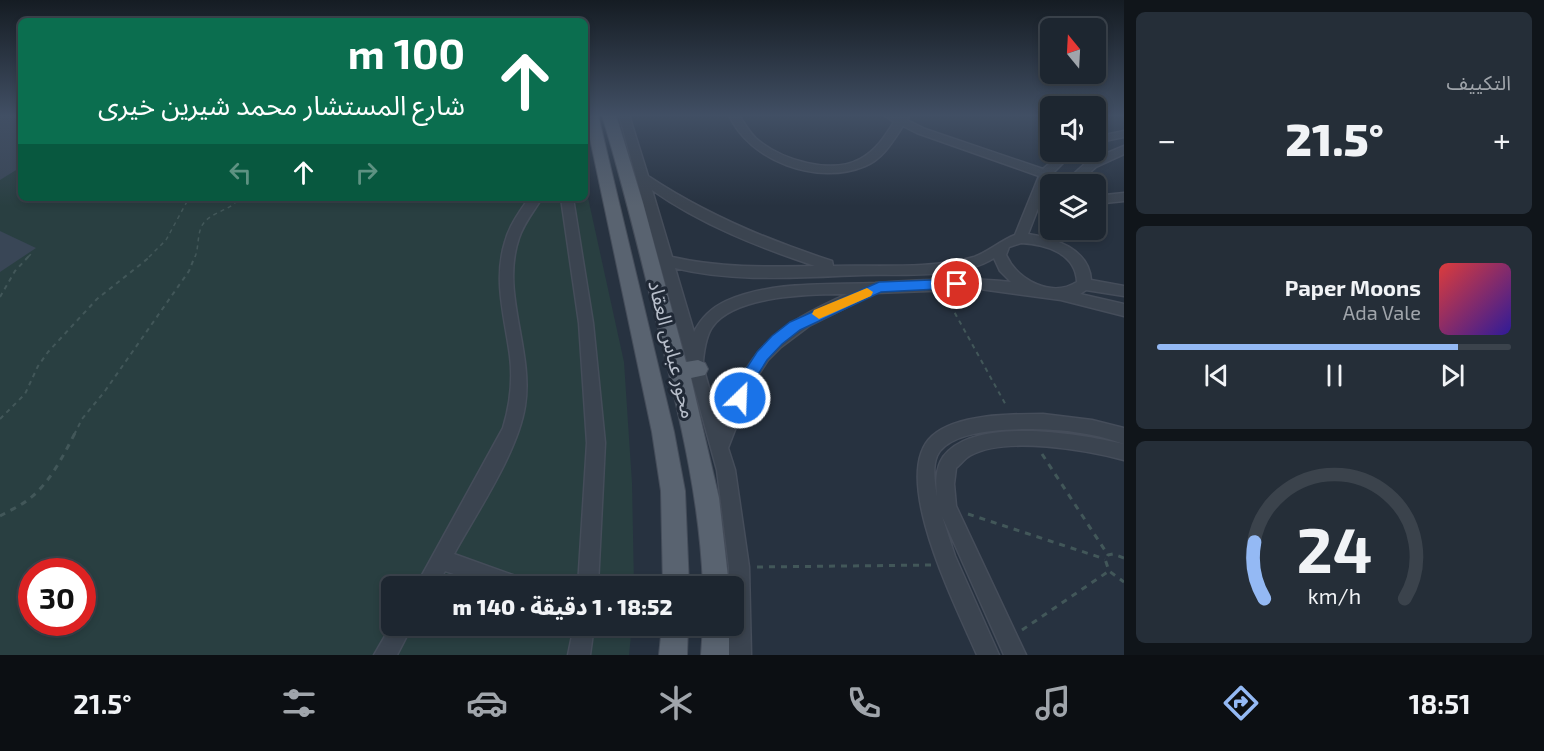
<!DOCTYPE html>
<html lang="ar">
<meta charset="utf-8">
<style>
:root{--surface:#1d2630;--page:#252e38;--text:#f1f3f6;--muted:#a0a5ab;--line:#3b434c;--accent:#94b9f4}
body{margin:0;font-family:"Exo 2","Noto Sans Arabic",sans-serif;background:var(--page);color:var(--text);direction:rtl;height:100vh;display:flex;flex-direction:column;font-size:22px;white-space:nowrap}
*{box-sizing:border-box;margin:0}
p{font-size:20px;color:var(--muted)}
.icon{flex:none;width:33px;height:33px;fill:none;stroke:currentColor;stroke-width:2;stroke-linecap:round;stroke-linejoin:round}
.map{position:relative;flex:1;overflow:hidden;direction:ltr}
.drawer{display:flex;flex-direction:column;gap:12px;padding:12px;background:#10151a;width:420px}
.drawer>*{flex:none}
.guide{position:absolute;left:18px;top:18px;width:570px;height:183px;border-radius:9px;box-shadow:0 3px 9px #0003,0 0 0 2px var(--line);direction:rtl;background:#0b6e4f;color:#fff;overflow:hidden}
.needle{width:39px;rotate:342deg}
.controls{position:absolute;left:1040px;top:18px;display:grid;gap:12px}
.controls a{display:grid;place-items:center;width:66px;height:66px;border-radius:9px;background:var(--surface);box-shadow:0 3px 9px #0003,0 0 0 2px var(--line);font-size:30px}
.speed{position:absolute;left:18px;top:558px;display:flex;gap:12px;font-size:30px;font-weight:700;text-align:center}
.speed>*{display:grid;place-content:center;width:78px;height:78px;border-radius:50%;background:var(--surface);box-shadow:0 3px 9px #0003,0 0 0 2px var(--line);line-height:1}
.speed .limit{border:9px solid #d22;background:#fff;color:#111}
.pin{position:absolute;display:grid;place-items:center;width:51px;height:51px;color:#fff;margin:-26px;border:3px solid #fff;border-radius:50%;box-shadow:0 2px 6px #0007}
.me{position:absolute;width:66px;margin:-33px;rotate:24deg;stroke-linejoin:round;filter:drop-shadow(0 0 4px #0008)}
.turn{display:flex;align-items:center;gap:21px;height:126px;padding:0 24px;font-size:27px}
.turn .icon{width:78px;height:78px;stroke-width:2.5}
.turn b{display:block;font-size:42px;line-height:51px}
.lanes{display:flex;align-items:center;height:57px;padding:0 24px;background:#0003;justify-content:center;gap:30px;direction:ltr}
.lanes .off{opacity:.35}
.big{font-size:45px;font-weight:800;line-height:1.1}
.drawer .tile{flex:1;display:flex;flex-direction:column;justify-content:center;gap:9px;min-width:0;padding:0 21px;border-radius:9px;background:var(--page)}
.drawer .dial{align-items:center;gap:0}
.dial svg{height:156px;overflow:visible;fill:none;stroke:var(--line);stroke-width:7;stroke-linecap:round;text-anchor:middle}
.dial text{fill:var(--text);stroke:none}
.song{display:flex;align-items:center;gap:18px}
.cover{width:72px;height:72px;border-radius:9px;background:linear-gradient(135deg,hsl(0 70% 55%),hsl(250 70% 35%))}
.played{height:6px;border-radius:3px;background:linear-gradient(90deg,var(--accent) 85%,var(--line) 85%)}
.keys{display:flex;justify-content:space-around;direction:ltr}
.heat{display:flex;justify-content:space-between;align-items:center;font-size:33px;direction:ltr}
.trip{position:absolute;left:381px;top:576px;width:363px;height:60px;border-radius:9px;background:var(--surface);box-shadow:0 3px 9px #0003,0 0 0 2px var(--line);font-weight:800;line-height:60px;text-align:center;direction:rtl}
.tab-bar{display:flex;height:96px;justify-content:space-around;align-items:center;background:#0c0f13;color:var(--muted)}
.tab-bar .icon{width:42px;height:42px}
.tab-bar .current{color:var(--accent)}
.tab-bar b{font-size:27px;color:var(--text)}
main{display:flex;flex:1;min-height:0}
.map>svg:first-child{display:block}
.green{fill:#293f41;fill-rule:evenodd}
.building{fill:#394656}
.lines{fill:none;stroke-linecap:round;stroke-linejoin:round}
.minor-casing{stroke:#454d5a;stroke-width:3}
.major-casing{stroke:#454d5a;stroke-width:2}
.path-far2{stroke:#425759;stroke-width:1.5;stroke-dasharray:4 4;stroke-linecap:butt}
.path-far1{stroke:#425759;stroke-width:2;stroke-dasharray:4.5 4.5;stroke-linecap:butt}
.path{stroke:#425759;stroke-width:3;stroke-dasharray:6 6;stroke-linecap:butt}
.minor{fill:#3b4450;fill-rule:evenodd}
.major{fill:#596370;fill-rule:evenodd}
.route{fill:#1a73e8;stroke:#114b97;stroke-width:1.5}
.slow{fill:#f59e0b}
.labels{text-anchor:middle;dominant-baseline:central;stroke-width:6;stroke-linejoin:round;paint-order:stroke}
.street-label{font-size:20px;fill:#b8bfcb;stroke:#202936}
</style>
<main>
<section class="drawer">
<div class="tile"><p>التكييف</p>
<div class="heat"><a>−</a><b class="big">21.5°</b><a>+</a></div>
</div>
<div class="tile">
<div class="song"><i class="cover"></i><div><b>Paper Moons</b><p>Ada Vale</p></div></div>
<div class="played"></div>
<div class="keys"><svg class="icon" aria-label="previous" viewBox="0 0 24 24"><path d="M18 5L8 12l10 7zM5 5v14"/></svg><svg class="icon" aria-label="pause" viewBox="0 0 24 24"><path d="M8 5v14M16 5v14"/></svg><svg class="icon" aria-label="next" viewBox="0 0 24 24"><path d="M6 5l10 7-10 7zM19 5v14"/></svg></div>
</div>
<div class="tile dial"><svg viewBox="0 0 100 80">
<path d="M14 69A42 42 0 1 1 86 69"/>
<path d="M14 69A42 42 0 0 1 9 40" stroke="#94b9f4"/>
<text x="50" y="56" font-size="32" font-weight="700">24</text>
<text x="50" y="72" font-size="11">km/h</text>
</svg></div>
</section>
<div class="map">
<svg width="1124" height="655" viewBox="0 0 1124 655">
<rect width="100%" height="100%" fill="#273240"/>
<path class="green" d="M 0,115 L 21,115 L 21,198 L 585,198 L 585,184 L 624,362 L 632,483 L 634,586 L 392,586 L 392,626 L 632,626 L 629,655 L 0,655 ZM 32,572 L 82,572 L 82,622 L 32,622 Z"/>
<g class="building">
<polygon points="0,115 21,115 21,167 0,180"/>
<polygon points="0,231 36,248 0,272"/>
</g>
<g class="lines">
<g class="minor-casing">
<g id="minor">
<path d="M 619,115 L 629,115 L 648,176 C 705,214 767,240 832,261 L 833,266 C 875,265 935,269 974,257 C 988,252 1000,241 1015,235 L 1039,176 L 917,133 L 903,126 C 893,141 883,159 865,166 C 818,186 749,161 729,115 L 739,115 C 745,124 750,134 759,141 C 783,160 831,175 860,159 C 876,151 885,136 894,122 L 884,115 L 910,115 L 907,120 L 925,129 L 1043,169 L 1063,152 L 1074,152 L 1053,173 L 1069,178 L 1088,161 L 1124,146 L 1124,154 L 1096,167 L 1077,184 L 1063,184 L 1049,180 L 1028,234 C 1055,238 1089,249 1091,280 L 1124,286 L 1124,296 L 1086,290 L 1080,294 L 1124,304 L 1124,316 L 1061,300 L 980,289 L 875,293 L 809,326 L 781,347 L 768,360 L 753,383 L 728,448 L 735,470 L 749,567 L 751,655 L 729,655 L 729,626 L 734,626 L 734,586 L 729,586 L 729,567 L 717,470 ZM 652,190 C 702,225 758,247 815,266 C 766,267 720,268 672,257 ZM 1021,243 C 1045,244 1076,253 1077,282 C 1052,298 1018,281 1006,255 L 1009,247 ZM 994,258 L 1000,271 L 1011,282 C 965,277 921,280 875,283 C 826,285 771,281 726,301 C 711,308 701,318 694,332 L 675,268 C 736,283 800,277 863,275 C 901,274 961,279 994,258 ZM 847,294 C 775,326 748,349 721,423 C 717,411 702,370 703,361 C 704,351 706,335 713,326 C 736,295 812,294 847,294 Z"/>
<polygon points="1124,131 1124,137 1095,143 1095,137"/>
<polygon points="1124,193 1124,201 1095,204 1095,196"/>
<path d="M 529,198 L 542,198 C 534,211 524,223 519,238 C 500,293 534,350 525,406 C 518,452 477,512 454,554 L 524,579 L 527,586 L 490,586 L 445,571 L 437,586 L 416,586 L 503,428 C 510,405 513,380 510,356 C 505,318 493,280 505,242 C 509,226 520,211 529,198 Z"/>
<polygon points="561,198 573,198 593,323 605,443 598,586 578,586 587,443 579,323"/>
<path d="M 1043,414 L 1092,420 L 1124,428 L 1124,444 C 1108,438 1091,434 1074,432 C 1044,428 952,423 937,456 C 932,468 935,484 937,497 C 936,484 935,469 943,457 C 974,415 1080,434 1124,444 L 1124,460 C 1086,450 1006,436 971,455 C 965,458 961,464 956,468 L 954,484 L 956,506 L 1026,655 L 1004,655 L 942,516 L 955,556 L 999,655 L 977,655 C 958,610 888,476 932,436 C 957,414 1011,414 1043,414 Z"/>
<polygon points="392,624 412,626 397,655 374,655"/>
<polygon points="574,626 594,626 590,655 568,655"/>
</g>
</g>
<g class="major-casing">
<g id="major">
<polygon points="585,115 598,115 674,432 685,491 689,586 663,586 661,491 652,432"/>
<path d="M 602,115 L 616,115 L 643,203 L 686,362 L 698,360 L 705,363 L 708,369 L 705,375 L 691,378 L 719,498 L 729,586 L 703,586 C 700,505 682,427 663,349 C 644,270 625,192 602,115 Z"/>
<polygon points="662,626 688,626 687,655 659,655"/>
<polygon points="703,626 729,626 729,655 701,655"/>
</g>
</g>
<g class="path-far2">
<polyline points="28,257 33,252"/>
<polyline points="149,257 166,240 189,198"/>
<path d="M 195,257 C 199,248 197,232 203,224 C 212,211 231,211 239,198"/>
</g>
<g class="path-far1">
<polyline points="0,297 15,271 29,256"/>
<polyline points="946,297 1007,407"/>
<polyline points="0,419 25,394 38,366 48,352 97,299 151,256"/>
<polyline points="74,435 82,419 105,391 189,271 195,256"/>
</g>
<g class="path">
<polyline points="1042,454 1108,555"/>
<polyline points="968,514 1105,559"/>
<path d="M 0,516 C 9,511 20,506 29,499 C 50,483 63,456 75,433"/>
<polyline points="1124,558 1113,554 1108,555 1105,559 1109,571 1124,582"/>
<polyline points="757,567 932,565"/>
<polyline points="1022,630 1109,571"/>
</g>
<use href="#minor" class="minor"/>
<use href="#major" class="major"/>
</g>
<linearGradient id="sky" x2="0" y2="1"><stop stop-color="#151c23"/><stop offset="0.56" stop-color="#414f64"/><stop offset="1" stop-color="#414f64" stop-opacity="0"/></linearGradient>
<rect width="1124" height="206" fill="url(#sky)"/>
<polygon class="route" points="957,279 964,284 957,288 881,292 800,330 782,344 767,360 757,376 746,403 740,405 735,403 733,398 746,369 757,352 772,336 790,322 879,282"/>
<polygon class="slow" points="867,288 873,292 871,296 819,319 812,314 814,310"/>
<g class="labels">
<g class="street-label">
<text transform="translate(673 349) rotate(76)">محور عباس العقاد</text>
</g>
</g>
</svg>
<div class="controls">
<a><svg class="needle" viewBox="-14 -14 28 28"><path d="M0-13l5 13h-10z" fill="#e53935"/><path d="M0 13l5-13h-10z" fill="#a0a5ab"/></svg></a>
<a><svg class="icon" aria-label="sound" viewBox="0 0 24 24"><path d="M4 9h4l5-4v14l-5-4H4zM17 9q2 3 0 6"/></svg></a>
<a><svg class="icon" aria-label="layers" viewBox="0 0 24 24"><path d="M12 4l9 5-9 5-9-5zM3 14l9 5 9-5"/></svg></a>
</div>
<div class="speed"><div class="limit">30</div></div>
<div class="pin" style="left:957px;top:284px;background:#d93025"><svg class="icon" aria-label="arrive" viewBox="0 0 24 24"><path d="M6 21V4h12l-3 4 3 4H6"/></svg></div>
<svg class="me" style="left:740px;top:398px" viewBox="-20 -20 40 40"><circle r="17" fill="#1a73e8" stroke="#fff" stroke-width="3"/><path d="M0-11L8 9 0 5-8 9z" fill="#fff"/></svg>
<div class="trip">18:52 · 1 دقيقة · 140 m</div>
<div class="guide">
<div class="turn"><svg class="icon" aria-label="ahead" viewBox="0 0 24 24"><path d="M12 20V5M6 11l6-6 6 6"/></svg><div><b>100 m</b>شارع المستشار محمد شيرين خيرى</div></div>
<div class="lanes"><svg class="icon off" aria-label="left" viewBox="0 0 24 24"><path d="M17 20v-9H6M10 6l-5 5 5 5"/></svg><svg class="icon" aria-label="ahead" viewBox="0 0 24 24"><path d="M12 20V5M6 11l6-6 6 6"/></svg><svg class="icon off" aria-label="right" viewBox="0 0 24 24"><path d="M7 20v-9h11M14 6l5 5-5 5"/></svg></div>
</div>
</div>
</main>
<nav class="tab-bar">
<b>18:51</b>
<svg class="icon current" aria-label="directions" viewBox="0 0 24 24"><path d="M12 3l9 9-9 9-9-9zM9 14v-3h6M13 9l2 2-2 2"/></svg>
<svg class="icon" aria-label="music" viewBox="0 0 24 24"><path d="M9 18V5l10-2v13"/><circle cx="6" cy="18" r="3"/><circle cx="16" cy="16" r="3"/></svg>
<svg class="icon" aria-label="phone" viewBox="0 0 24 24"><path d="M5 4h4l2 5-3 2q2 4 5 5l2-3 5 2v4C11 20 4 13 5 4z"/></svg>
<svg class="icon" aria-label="climate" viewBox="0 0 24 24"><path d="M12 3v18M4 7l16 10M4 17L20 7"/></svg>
<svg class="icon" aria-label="car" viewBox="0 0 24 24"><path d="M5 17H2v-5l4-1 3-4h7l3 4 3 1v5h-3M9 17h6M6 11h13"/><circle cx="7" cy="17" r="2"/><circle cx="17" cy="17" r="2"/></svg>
<svg class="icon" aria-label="filters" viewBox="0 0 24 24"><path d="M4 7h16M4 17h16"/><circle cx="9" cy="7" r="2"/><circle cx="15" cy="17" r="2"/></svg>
<b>21.5°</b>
</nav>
